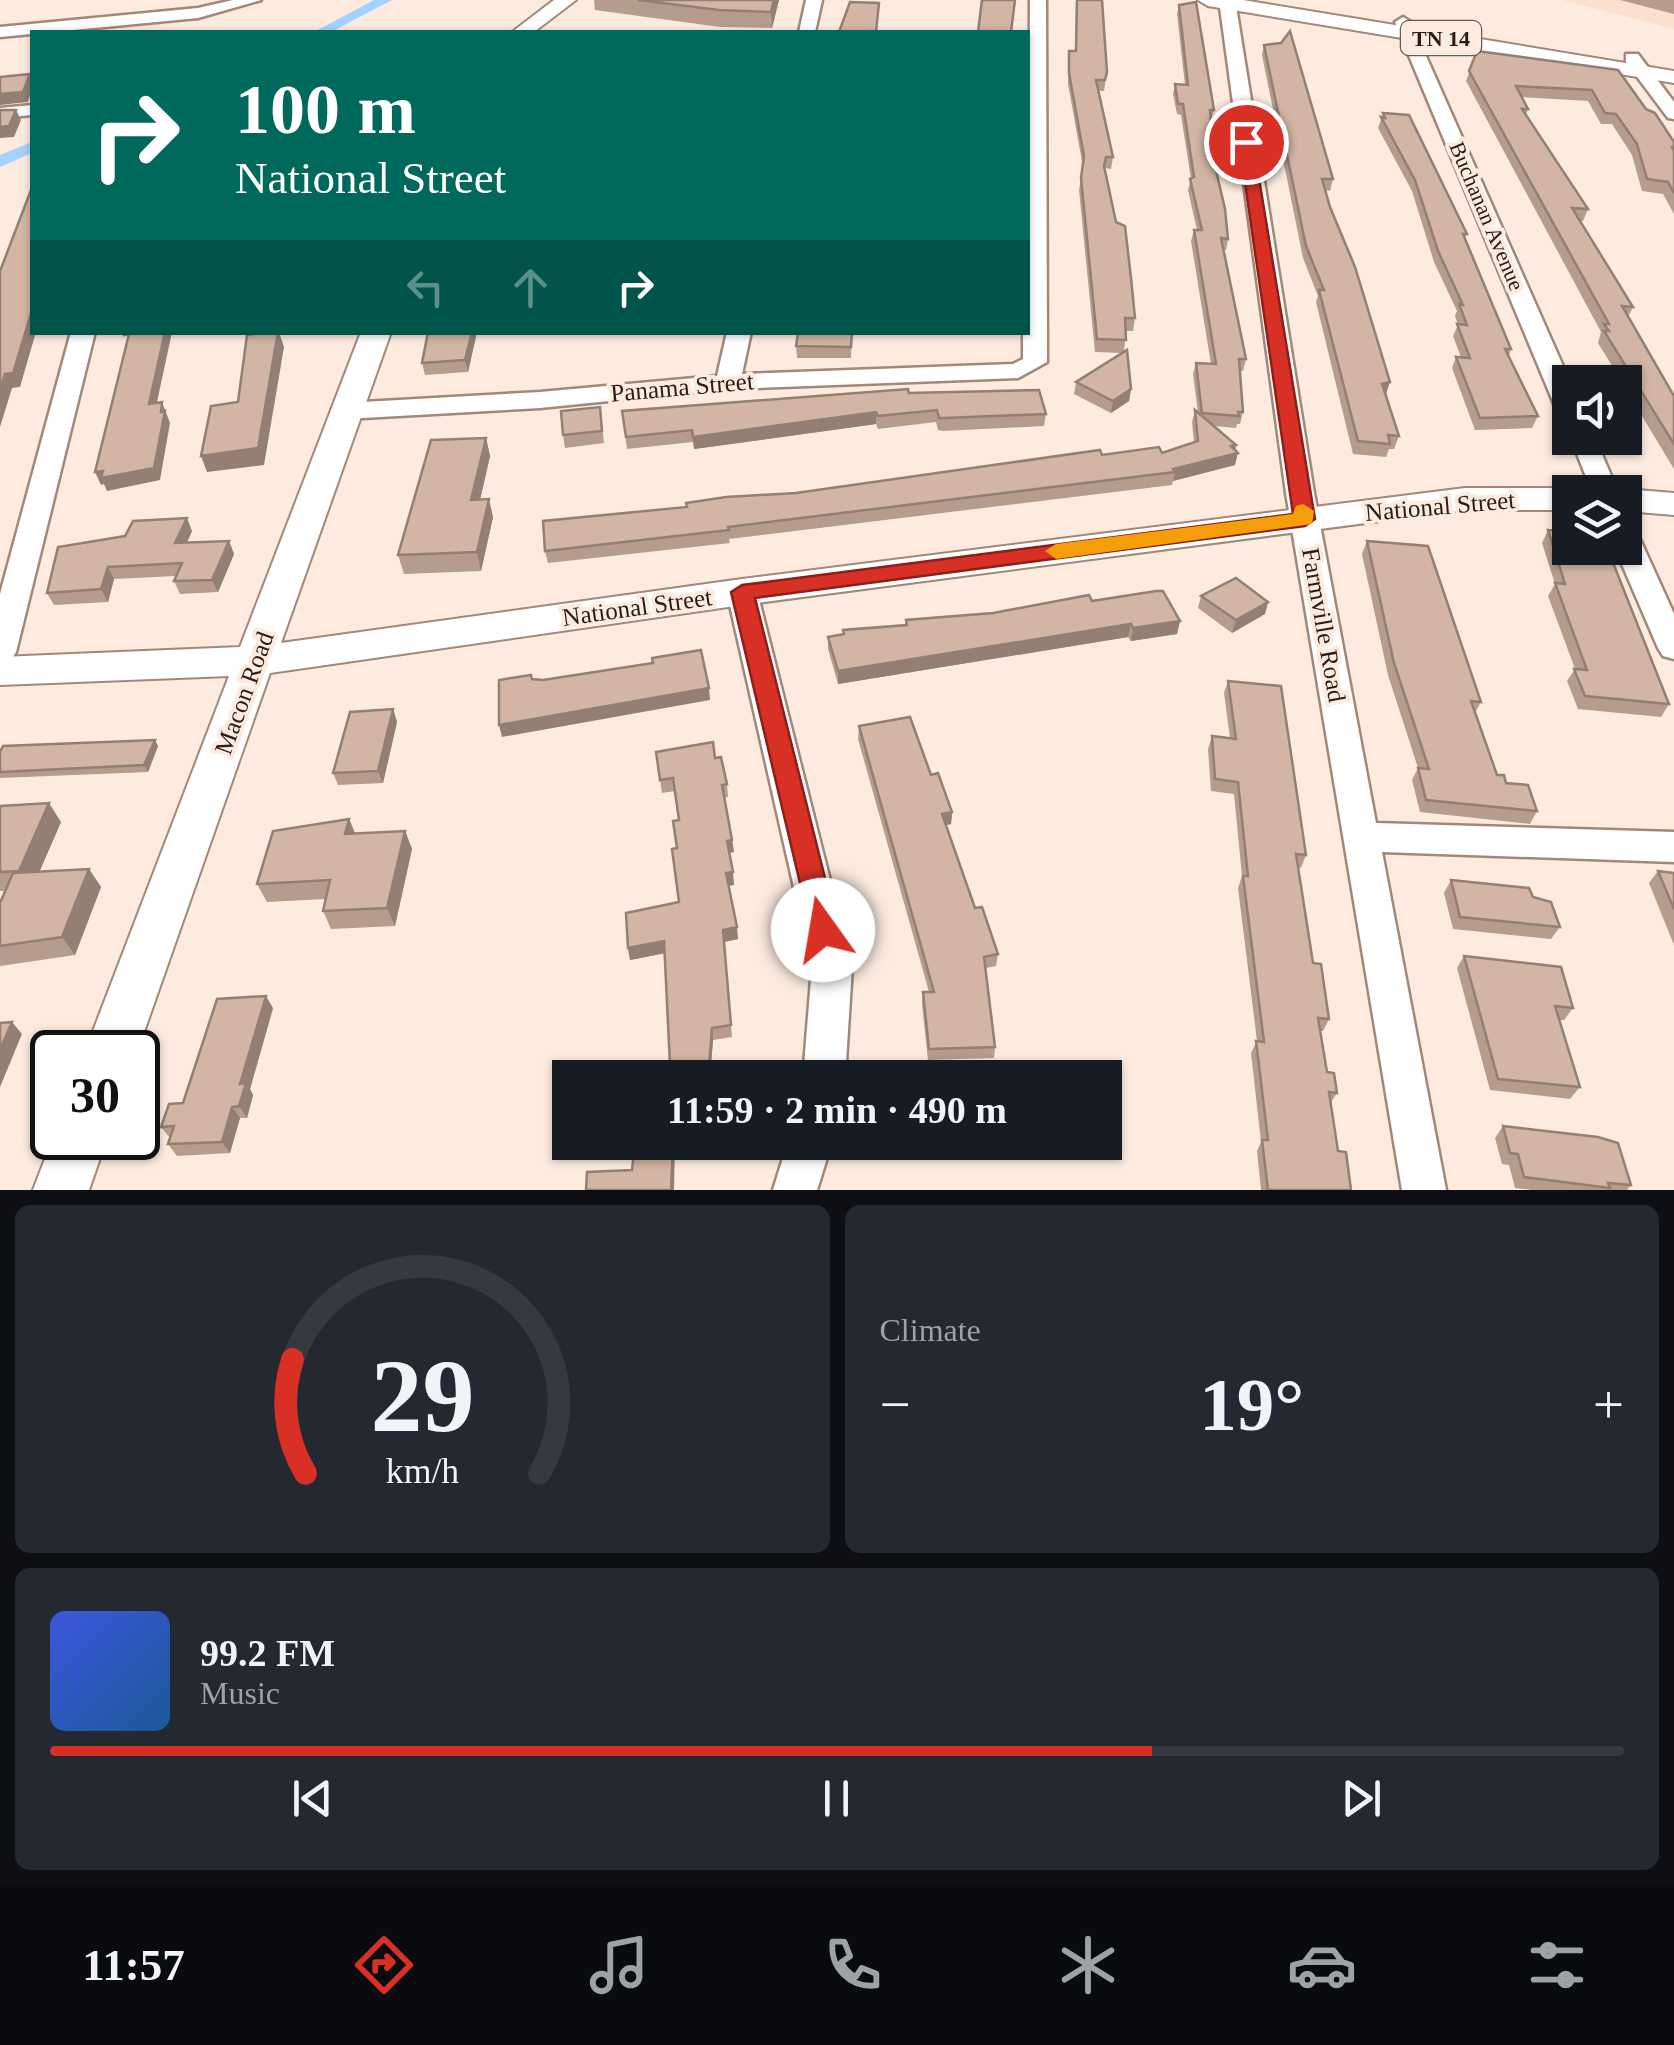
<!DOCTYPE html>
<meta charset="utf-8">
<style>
:root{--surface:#171b24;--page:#242831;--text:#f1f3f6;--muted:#9ea1a6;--line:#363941;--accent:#d93025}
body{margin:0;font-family:Georgia,serif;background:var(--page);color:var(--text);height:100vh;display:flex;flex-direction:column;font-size:38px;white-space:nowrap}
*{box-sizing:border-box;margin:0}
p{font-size:32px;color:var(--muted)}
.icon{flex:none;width:55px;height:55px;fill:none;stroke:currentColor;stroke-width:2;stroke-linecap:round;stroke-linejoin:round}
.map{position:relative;height:1190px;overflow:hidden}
.side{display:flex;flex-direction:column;gap:15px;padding:15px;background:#0d0f14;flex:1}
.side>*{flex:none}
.banner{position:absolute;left:30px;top:30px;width:1000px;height:305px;border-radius:0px;box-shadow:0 2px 8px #0004;background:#00695c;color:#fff;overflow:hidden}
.buttons{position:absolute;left:1552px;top:365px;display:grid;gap:20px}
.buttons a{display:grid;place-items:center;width:90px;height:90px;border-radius:0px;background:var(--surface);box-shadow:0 2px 8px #0004;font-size:50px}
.speed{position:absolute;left:30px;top:1030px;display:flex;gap:20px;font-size:50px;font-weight:700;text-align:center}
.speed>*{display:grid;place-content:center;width:130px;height:130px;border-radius:50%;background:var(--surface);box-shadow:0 2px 8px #0004;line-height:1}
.speed .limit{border:5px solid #111;border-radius:15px;background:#fff;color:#111}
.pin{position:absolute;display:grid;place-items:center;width:85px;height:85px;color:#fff;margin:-42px;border:5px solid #fff;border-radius:50%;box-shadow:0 2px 10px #0007}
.me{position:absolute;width:110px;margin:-55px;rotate:347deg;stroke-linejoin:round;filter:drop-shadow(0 0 8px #0008)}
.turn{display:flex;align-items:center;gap:35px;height:210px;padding:0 40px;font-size:45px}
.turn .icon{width:130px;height:130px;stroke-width:2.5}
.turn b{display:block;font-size:70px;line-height:85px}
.lanes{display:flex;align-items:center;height:95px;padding:0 40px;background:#0003;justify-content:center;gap:50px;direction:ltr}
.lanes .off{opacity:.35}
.big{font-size:75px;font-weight:700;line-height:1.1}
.side .tile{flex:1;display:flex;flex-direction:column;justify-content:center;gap:15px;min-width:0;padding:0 35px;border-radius:15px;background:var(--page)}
.side .dial{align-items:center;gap:0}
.dial svg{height:260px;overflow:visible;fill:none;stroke:var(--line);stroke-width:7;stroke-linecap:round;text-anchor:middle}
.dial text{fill:var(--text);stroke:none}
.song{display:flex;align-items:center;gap:30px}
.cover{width:120px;height:120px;border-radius:15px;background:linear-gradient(135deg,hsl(230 70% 55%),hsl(210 70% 35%))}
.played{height:10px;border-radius:5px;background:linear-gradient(90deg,var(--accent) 70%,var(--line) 70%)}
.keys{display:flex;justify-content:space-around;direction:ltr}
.heat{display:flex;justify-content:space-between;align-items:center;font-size:55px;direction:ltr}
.side .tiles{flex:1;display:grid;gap:15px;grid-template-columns:1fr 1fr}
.tile:last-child{grid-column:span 2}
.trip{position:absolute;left:552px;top:1060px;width:570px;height:100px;border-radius:0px;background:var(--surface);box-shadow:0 2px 8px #0004;font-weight:700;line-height:100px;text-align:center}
.menu{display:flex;height:160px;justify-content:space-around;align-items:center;background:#090b0e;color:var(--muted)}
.menu .icon{width:70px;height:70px}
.menu .active{color:var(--accent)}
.menu b{font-size:45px;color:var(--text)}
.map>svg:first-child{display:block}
.built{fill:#fcdfcd}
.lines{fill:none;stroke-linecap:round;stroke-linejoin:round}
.canal{fill:#a3d2fe;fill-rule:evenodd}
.minor-casing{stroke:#a38877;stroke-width:5}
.major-casing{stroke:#a38877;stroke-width:4}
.minor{fill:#fff;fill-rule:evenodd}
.major{fill:#fff;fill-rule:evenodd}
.wall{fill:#b59c8d}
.shaded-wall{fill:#937f73}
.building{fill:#d2b5a4;stroke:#937f73;stroke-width:2.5}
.route{fill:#d93025;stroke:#8d1f18;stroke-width:2.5}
.slow{fill:#f59e0b}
.labels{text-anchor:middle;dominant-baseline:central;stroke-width:8;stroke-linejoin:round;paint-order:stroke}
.shield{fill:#fdebdf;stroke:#685c53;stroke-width:2.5}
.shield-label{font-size:22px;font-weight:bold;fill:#281e17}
.far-street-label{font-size:22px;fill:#281e17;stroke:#fdebdf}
.street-label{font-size:25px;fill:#281e17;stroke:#fdebdf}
</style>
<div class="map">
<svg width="1674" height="1190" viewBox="0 0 1674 1190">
<rect width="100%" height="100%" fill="#fdebdf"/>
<polygon class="built" points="1562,0 1674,0 1674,29"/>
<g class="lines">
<g class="canal">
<polygon points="374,0 392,0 331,32 314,32"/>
<polygon points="32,142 32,153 0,167 0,155"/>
</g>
<g class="minor-casing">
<g id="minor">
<polygon points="233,0 261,0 198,18 0,37 0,27 198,8"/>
<polygon points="806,0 822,0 815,32 799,32"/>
<polygon points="1030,0 1046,0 1047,362 1018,378 728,389 540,408 345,419 332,411 345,403 540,392 717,376 727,332 751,332 742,374 1013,364 1023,359 1023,332 1028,332"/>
<polygon points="1219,0 1235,0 1314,493 1376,823 1674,832 1674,862 1382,852 1446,1190 1402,1190 1286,493"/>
<polygon points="1403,17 1411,22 1570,382 1570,419 1557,411 1395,22"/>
<polygon points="1626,54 1638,54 1674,102 1674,119 1668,118 1626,62"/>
<polygon points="32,105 32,115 0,118 0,108"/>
<polygon points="71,332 95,332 16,652 11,660 0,663 0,594"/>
<polygon points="1570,436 1595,438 1618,492 1592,492"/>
<polygon points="1625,528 1639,537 1674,614 1674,659 1663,656 1658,648 1615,548 1625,548"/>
<polygon points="742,582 757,592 852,967 845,1078 803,1078 812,967 727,592"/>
<polygon points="788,1142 832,1142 817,1190 773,1190"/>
</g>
</g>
<g class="major-casing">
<g id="major">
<polygon points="554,0 576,0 534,32 512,32"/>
<polygon points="1198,0 1243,0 1674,71 1674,83 1208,6"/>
<polygon points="361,332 391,332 281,643 742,579 1465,488 1570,488 1583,492 1570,492 1570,510 1465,510 742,605 270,673 137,1052 85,1052 229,676 0,685 0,657 240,647"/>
<polygon points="1625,489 1674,493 1674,515 1625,511 1625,492 1613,492"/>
<polygon points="53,1138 107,1138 89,1190 33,1190"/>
</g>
</g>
<use href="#minor" class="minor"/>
<use href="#major" class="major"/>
</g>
<g class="wall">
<polygon points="594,0 779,0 772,28 720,27 595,10"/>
<polygon points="1076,0 1102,0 1107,72 1104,91 1098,91 1113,157 1111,169 1105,168 1135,318 1133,331 1126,331 1124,352 1131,389 1129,401 1111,413 1074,394 1076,382 1122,353 1095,352 1079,190 1083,167 1068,84 1069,51 1075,51"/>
<polygon points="1620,0 1674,0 1674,14"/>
<polygon points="1179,5 1214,110 1211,120 1215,166 1228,239 1226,250 1223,250 1246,359 1243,371 1240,371 1243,412 1240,424 1237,424 1236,428 1214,426 1236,445 1235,465 1173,481 1172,485 729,539 730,543 548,563 545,551 687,507 1102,455 1162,453 1194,443 1192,422 1195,410 1198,413 1193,374 1196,363 1211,364 1191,241 1194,230 1197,230 1188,190 1191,179 1181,115 1177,114 1173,94 1175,84 1185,85 1177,14"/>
<polygon points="1264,45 1333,179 1330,191 1325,190 1399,436 1394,449 1389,449 1386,457 1353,454 1316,302 1318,296 1303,258 1262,55"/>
<polygon points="1477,51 1646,109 1674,142 1674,214 1663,194 1642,191 1632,155 1612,124 1601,124 1588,101 1521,97 1528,109 1526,115 1588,209 1583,221 1580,221 1633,307 1628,317 1674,396 1674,469 1625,388 1625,382 1622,382 1598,343 1601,332 1466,81"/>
<polygon points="1383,113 1467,234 1465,238 1511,349 1509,356 1538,416 1532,428 1475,430 1452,368 1456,357 1461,357 1453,336 1458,325 1455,316 1457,311 1434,262 1412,191 1378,128"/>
<polygon points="428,332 477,332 468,372 425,375 422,363"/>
<polygon points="852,332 851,358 797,358 796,346"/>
<polygon points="909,393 1046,414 1044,426 943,431 938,430 936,422 878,429 876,424 694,449 693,442 627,449 622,411"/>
<polygon points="600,407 604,443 565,448 563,435"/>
<polygon points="486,438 490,456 480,499 493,517 481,571 404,574 398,555"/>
<polygon points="1548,530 1669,704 1661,717 1578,709 1567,681 1575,669 1548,596 1555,584 1542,543"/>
<polygon points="192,531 187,543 229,541 234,554 218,592 180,594 174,581 176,576 114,579 108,602 54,605 47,593"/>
<polygon points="1367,541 1481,702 1475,713 1497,775 1537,811 1530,824 1420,812 1412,780 1418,768 1388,675 1362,554"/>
<polygon points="1201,596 1268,602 1265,614 1232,633 1198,608"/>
<polygon points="1092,601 1180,621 1177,634 1131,641 1128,637 838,684 828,649 828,637 905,625 906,620 993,613"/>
<polygon points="1228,681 1306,855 1301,868 1298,867 1313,963 1329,1019 1323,1031 1320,1031 1327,1072 1337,1093 1330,1104 1338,1151 1351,1190 1261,1190 1257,1151 1261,1142 1251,1053 1257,1041 1238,888 1242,876 1234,794 1211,791 1208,749 1212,736 1230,738 1224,693"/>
<polygon points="393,709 397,722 383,783 338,785 333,773"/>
<polygon points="859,726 931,775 952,812 951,824 946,825 975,908 998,954 996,966 986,968 995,1047 994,1058 928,1060 922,1004 923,992 929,992 858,739"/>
<polygon points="155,740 158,746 148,772 0,778 0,752"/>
<polygon points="656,752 715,758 727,784 728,797 725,797 734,852 729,853 734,885 729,886 738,939 724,942 732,1037 713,1040 710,1078 641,1078 670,1065 665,953 630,960 628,948 679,902 677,848 679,820 675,791 662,793"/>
<polygon points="0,807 61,822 39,872 89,869 101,887 75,955 0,966 0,903 6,891 0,891"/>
<polygon points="349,819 355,833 405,831 412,849 395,926 331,929 323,911 326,899 267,902 257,884"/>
<polygon points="1658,871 1674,873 1674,945 1649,883"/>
<polygon points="1451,880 1533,897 1560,927 1551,939 1453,929 1444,893"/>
<polygon points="1464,956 1573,1008 1564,1020 1559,1020 1580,1087 1570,1099 1490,1090 1457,968"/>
<polygon points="273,1008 250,1089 253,1095 247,1118 240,1118 230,1153 177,1156 168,1144 170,1138 161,1127"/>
<polygon points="1503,1126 1631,1185 1627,1190 1532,1190 1515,1188 1509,1165 1502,1164 1495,1138"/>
<polygon points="924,1142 998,1142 996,1153 924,1145"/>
</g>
<g class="shaded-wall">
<polygon points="774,0 779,0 772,28 771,12"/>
<polygon points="30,74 32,79 32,89 28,102 0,105 0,94"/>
<polygon points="16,110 21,120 14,137 0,138 0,127"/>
<polygon points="32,310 32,332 36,332 20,387 12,388 0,427 0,390"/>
<polygon points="165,332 172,332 154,416 149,404"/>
<polygon points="279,332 284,347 264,465 207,472 201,456 258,448"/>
<polygon points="472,332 477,332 468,372 465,360"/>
<polygon points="1390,382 1386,394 1382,384"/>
<polygon points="1131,389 1129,401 1111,413 1113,401"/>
<polygon points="162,402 170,423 160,480 107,491 104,484 101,485 95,472 161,412"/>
<polygon points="876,412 876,424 694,449 693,437"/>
<polygon points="486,438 490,456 476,518 471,500"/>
<polygon points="1236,445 1233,455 1238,453 1235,465 1173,481 1175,472 1173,469"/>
<polygon points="489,499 493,517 481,571 477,552"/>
<polygon points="187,518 192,531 181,555 175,543"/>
<polygon points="229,541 234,554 218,592 212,580"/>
<polygon points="108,567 114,579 108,602 101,589"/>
<polygon points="1268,602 1265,614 1232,633 1236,620"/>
<polygon points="1180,621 1177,634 1131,641 1133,628"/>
<polygon points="1131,624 1128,637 838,684 838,671"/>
<polygon points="709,688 710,700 502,737 499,725"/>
<polygon points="393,709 397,722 383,783 378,771"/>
<polygon points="155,740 158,746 148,772 144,765"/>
<polygon points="49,803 61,822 32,889 19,871"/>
<polygon points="952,812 951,824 941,826 942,814"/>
<polygon points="349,819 357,838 345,834"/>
<polygon points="405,831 412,849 395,926 387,908"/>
<polygon points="732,840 734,852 728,853 727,841"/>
<polygon points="89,869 101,887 75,955 62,937"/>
<polygon points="733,872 734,885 727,886 726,873"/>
<polygon points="737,927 738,939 724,942 732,1037 723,930"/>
<polygon points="664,941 666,953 630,960 628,948"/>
<polygon points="266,996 273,1008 250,1089 253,1095 247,1118 239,1106 240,1084"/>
<polygon points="12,1022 22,1034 0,1087 0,1050"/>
<polygon points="712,1028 713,1040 710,1078 708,1078"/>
<polygon points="232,1107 240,1118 230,1153 222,1142"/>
<polygon points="673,1142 675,1142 674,1190 671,1190"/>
</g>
<g class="building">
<polygon points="638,0 774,0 771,12 719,10"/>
<polygon points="982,0 1015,0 1011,32 978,32"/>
<polygon points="1077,0 1102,0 1107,72 1105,80 1096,80 1113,157 1106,157 1104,166 1116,222 1125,226 1131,278 1135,318 1125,318 1126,340 1097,339 1081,178 1084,156 1069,73 1069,51 1076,51"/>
<polygon points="850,2 879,3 876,32 839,32"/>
<polygon points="1196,2 1214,110 1210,110 1215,166 1225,209 1228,239 1221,238 1246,359 1239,359 1243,412 1238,412 1239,416 1202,413 1196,363 1216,364 1194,230 1202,230 1190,179 1194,177 1183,104 1178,104 1175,84 1188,85 1179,5"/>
<polygon points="1290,31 1333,179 1322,179 1330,207 1355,267 1390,382 1382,384 1399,436 1388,435 1390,444 1358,441 1319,290 1324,290 1306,246 1264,45 1281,43"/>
<polygon points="1477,51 1618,70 1646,109 1655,113 1674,142 1674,147 1672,147 1674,151 1674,193 1668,182 1647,179 1637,144 1616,114 1605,113 1592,90 1516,86 1528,109 1522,109 1588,209 1572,208 1633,307 1622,306 1674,396 1674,444 1604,331 1609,331 1604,324 1609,324 1469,71"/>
<polygon points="30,74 23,92 0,94 0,77"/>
<polygon points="0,110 16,110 9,126 0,127"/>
<polygon points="1383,113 1409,115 1467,234 1463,234 1511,349 1505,349 1538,416 1480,418 1456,357 1470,358 1457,324 1467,325 1459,304 1463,305 1438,251 1415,180 1381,117 1385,118"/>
<polygon points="31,190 32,190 32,310 13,373 5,374 0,390 0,271"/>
<polygon points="124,332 165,332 149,404 162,402 161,412 165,411 154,468 101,478 103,471 95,472 129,334 124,335"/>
<polygon points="269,332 278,332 258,448 201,456 211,406 238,402 247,335"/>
<polygon points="428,332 472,332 465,360 422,363"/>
<polygon points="798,332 852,332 851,347 796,346"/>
<polygon points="1127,350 1131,389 1113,401 1076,382"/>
<polygon points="908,389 909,393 1039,390 1046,414 944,418 939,418 937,410 878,416 876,412 693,437 692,430 626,437 622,411"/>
<polygon points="600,407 602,431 563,435 561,411"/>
<polygon points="1195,410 1236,445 1231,446 1238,453 1173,469 1175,472 728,527 729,530 545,551 543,521 687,507 686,503 726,497 796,493 1100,450 1102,455 1159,447 1162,453 1198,441"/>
<polygon points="486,438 471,500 489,499 477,552 398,555 431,440"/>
<polygon points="187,518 175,543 229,541 212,580 174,581 182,563 108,567 101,589 47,593 58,547 125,536 133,521"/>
<polygon points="1548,530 1570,532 1570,548 1608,550 1669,704 1585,696 1574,669 1587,670 1555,583 1565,584"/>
<polygon points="1367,541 1428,546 1481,702 1471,701 1497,775 1504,775 1506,783 1528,785 1537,811 1426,800 1418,768 1429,769 1394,663"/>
<polygon points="1236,578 1268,602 1236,620 1201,596"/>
<polygon points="1156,591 1163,591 1180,621 1133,628 1131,624 838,671 828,637 844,634 843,630 907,625 906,620 993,613 1089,595 1092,601"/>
<polygon points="701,650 709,688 499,725 499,680 531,675 532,679 543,680 653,663 652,658"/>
<polygon points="1228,681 1281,686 1306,855 1296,854 1313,963 1321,964 1329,1019 1318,1018 1327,1072 1334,1073 1337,1093 1329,1092 1338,1151 1346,1152 1351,1190 1268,1190 1262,1140 1268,1140 1256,1041 1264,1042 1243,876 1248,876 1238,782 1215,779 1212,736 1236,739"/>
<polygon points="393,709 378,771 333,773 350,712"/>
<polygon points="910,717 931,775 938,773 952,812 942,814 975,908 982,907 998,954 984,957 995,1047 929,1049 923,992 934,992 859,726"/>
<polygon points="155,740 144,765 0,772 0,752 3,746"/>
<polygon points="713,742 715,758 721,757 727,784 722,785 732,840 727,841 733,872 726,873 737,927 723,930 731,1025 712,1028 708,1078 641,1078 642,1065 670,1065 664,941 628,948 626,913 679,902 672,849 677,848 673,821 679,820 673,778 660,780 656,752"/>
<polygon points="49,803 19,871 0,872 0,806"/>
<polygon points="349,819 345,834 405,831 387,908 323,911 330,880 257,884 273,831"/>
<polygon points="89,869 62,937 0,946 0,903 13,873"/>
<polygon points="1658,871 1674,873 1674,909"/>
<polygon points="1451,880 1529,888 1533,897 1551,902 1560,927 1460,917"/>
<polygon points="1464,956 1561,967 1573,1008 1555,1006 1580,1087 1498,1079"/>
<polygon points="266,996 240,1084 246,1083 239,1106 232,1107 222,1142 168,1144 174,1126 161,1127 169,1104 183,1103 217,999"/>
<polygon points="12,1022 0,1050 0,1023"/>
<polygon points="1503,1126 1598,1137 1618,1143 1631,1185 1608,1183 1610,1188 1524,1177 1518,1154 1510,1153"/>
<polygon points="635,1142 673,1142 671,1190 586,1190 587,1172 632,1170"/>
</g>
<polygon class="route" points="1246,138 1253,142 1315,519 1305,526 755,598 838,930 833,938 823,942 813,938 731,592 742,585 1293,514 1239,142"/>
<polygon class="slow" points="1303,504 1314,511 1312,524 1056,559 1045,551 1056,544 1293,514 1296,506"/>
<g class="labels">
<rect class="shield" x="1401" y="21" width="80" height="34" rx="8"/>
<g class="shield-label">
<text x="1441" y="38">TN 14</text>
</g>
<g class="far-street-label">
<text transform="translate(1487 216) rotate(67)">Buchanan Avenue</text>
</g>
<g class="street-label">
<text transform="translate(682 387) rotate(-5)">Panama Street</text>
<text transform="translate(1440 506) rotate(-5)">National Street</text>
<text transform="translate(637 607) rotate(-8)">National Street</text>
<text transform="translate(1324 625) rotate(80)">Farmville Road</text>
<text transform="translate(244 693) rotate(-70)">Macon Road</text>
</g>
</g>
</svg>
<div class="buttons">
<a><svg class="icon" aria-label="sound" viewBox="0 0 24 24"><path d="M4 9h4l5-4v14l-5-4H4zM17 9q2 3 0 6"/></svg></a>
<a><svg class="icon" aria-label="layers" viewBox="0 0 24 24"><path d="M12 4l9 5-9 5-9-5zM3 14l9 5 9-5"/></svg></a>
</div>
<div class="speed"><div class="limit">30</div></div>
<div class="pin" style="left:1246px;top:142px;background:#d93025"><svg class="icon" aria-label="arrive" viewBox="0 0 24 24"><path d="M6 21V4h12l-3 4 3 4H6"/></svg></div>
<svg class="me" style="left:823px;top:930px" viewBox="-20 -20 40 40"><circle r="19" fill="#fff"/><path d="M0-13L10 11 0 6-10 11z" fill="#d93025"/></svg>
<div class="trip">11:59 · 2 min · 490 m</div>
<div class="banner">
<div class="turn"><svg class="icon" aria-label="right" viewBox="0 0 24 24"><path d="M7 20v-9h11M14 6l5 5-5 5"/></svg><div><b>100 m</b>National Street</div></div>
<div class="lanes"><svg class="icon off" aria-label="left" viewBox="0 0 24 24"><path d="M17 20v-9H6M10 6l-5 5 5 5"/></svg><svg class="icon off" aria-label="ahead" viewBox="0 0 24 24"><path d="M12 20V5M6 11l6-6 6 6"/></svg><svg class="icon" aria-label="right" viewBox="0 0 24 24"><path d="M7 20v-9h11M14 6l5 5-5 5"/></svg></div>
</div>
</div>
<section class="side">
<div class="tiles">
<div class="tile dial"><svg viewBox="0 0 100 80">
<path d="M14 69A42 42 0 1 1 86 69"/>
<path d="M14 69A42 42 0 0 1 10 34" stroke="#d93025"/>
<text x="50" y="56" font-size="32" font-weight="700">29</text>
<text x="50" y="72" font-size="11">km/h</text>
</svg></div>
<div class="tile"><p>Climate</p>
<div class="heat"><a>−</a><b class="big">19°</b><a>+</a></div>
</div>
<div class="tile">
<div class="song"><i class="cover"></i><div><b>99.2 FM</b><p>Music</p></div></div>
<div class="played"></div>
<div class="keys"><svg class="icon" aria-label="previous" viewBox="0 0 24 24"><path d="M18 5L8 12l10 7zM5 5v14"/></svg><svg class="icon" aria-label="pause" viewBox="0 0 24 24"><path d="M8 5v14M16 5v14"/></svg><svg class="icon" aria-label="next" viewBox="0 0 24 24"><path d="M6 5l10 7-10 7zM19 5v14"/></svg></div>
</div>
</div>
</section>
<nav class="menu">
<b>11:57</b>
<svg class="icon active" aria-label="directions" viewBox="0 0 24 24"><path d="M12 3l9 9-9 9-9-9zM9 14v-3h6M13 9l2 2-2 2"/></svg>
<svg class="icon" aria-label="music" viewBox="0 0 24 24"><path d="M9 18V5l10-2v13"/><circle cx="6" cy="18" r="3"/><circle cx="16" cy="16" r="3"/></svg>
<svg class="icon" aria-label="phone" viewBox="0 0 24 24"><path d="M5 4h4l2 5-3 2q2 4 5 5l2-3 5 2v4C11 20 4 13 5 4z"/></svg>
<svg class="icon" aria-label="climate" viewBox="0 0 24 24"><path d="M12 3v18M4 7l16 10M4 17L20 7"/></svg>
<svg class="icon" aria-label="car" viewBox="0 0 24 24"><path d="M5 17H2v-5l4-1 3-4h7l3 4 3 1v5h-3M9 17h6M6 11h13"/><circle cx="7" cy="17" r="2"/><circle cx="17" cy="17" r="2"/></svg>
<svg class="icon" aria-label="filters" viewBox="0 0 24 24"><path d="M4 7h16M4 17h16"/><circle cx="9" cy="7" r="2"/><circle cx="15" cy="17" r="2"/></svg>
</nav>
